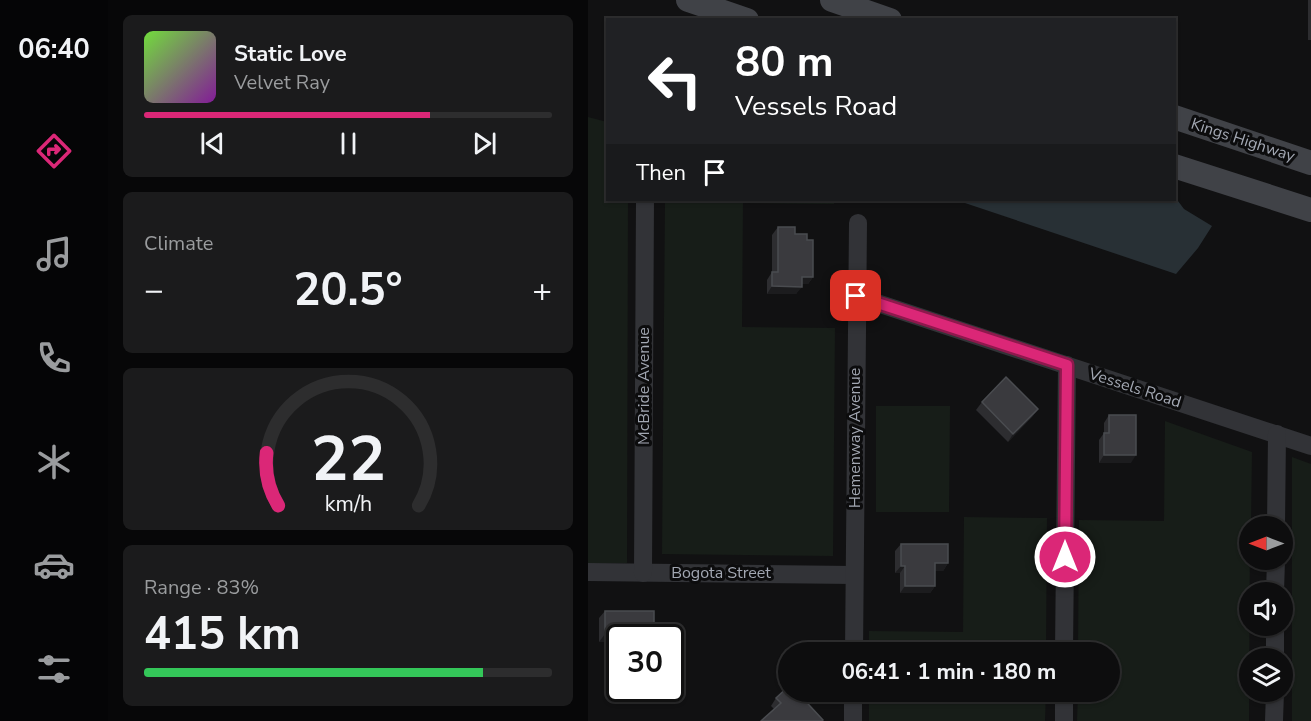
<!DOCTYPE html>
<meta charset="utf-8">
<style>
:root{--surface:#0d0d0e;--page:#1b1b1c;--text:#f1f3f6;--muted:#9a9c9e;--line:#2d2d2e;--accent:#db2777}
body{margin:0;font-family:"Nunito Sans",sans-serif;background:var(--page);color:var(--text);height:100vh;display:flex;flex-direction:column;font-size:22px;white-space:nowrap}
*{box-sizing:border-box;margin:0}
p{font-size:20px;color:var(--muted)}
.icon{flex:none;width:33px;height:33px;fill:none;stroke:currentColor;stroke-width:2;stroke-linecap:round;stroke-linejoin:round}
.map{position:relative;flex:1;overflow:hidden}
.panel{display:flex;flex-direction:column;gap:15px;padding:15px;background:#070708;width:480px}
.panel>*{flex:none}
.guide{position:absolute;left:18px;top:18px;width:570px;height:183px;border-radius:0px;box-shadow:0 2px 4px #0004,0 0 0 2px var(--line);background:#202124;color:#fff;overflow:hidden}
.needle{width:39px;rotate:270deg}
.fabs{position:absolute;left:651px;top:516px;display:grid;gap:12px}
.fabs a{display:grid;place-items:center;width:54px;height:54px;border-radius:50%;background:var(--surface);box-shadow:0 2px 4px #0004,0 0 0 2px var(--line);font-size:30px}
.speed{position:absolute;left:18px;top:624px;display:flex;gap:12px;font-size:30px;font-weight:700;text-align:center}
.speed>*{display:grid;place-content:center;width:78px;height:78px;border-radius:50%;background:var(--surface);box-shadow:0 2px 4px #0004,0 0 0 2px var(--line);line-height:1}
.speed .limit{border:3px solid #111;border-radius:9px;background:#fff;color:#111}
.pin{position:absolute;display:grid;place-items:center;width:51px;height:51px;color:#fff;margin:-26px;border-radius:12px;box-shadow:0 3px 9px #0006}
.me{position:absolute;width:66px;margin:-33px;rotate:0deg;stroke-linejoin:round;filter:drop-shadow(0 0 4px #0008)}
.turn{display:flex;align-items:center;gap:21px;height:126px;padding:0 30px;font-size:27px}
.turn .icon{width:78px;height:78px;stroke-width:2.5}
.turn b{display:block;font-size:42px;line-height:51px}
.then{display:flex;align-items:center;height:57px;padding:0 30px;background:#0003;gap:12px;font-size:22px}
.big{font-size:45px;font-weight:700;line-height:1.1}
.panel .tile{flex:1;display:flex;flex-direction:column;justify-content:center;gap:9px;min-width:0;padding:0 21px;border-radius:9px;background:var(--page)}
.panel .dial{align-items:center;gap:0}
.dial svg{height:156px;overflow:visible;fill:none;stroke:var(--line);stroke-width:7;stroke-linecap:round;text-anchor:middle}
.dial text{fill:var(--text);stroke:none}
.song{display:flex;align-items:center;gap:18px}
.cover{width:72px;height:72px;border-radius:9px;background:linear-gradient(135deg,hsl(100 70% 55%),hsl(290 70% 35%))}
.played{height:6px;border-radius:3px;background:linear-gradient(90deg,var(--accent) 70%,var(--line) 70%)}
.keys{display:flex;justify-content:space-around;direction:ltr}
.heat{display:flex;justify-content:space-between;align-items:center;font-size:33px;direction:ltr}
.charge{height:9px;border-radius:4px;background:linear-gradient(90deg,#34c759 83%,var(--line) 0)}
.trip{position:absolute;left:190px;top:642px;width:342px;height:60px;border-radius:30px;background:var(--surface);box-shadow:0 2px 4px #0004,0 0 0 2px var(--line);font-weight:700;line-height:60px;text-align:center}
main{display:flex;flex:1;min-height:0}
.tabs{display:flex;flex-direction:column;width:108px;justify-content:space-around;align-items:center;background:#050506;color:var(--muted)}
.tabs .icon{width:42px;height:42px}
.tabs .selected{color:var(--accent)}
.tabs b{font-size:27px;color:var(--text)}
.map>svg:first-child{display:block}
.green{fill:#171d18}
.water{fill:#283035}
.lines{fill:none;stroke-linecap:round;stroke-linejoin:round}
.minor{stroke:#323337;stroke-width:18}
.secondary{stroke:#404247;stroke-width:24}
.wall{fill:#2d2d30}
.shaded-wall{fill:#1c1c1e}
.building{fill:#3a3a3e;stroke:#4a4c50;stroke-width:1.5}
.route-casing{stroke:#8e194d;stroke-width:15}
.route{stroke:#db2777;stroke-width:10}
.labels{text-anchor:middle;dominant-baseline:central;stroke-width:6;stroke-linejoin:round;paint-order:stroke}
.street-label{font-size:16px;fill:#a3a8b3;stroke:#0c0c0d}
</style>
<main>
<nav class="tabs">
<b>06:40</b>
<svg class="icon selected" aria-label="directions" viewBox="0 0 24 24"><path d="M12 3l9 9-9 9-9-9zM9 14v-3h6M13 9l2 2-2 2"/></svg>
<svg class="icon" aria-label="music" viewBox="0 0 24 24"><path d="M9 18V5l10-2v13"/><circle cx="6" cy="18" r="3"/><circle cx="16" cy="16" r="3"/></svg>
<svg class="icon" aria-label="phone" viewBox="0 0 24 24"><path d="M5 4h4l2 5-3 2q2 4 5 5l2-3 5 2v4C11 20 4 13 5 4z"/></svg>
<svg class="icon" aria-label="climate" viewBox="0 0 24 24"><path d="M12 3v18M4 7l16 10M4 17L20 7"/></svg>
<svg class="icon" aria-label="car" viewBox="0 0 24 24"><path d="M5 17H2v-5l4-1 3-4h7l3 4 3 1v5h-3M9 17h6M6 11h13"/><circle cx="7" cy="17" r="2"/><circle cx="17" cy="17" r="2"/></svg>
<svg class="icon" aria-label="filters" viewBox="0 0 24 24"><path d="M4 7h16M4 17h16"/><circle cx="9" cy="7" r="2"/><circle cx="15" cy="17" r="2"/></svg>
</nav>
<section class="panel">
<div class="tile">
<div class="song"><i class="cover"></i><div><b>Static Love</b><p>Velvet Ray</p></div></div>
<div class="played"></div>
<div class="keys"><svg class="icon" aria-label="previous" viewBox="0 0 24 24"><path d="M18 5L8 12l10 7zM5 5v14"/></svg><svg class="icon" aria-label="pause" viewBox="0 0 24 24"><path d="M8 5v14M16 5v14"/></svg><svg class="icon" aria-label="next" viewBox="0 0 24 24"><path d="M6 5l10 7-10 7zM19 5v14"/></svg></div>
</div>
<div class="tile"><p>Climate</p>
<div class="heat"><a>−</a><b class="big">20.5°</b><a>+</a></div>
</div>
<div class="tile dial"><svg viewBox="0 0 100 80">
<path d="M14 69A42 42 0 1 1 86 69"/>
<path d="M14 69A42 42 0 0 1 8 42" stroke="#db2777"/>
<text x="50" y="56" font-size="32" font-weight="700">22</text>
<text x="50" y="72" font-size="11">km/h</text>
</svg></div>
<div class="tile"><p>Range · 83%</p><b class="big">415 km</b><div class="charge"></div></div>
</section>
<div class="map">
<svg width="723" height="721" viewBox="0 0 723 721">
<rect width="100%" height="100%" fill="#111112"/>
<g class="green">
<polygon points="0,117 19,122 20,200 40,200 39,563 0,563"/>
<polygon points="77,200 246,200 246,204 155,203 154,327 247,328 245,556 74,554"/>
<polygon points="288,406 362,406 361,512 288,512"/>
<polygon points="577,421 664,452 663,526 662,526 661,721 489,721 490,692 522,692 522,652 490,652 491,520 576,521"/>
<polygon points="704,457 723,464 723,721 704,721"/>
<polygon points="376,517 459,518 458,652 281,652 281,631 375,632"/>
<polygon points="281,692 458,692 457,721 281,721"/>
</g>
<polygon class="water" points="587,197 596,209 624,226 610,248 588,274 368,200 586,200"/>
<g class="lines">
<g class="minor">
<polyline points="268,296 723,446"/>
<polyline points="688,526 689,434"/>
<polyline points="0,572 266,575"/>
<polyline points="55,573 57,200"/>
<polyline points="687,592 688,560"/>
<polyline points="266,652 270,223"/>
<polyline points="476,652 479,365"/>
<polyline points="687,658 687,626"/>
<polyline points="265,721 265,692"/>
<polyline points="476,721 476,692"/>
<polyline points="686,721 687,692"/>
</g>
<g class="secondary">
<polyline points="100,0 159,20"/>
<polyline points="244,0 302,20"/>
<polyline points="586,117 723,163"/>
<polyline points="586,166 723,210"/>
</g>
</g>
<g class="wall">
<rect x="720" y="0" width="3" height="40"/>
<polygon points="190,227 207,234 219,240 225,277 220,284 214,284 208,294 179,294 179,280 184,272 184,235"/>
<polygon points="394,402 450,409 444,417 420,442 388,410"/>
<polygon points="521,415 543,463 511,463 511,440 516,433 516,423"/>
<polygon points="313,544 360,563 355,571 347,571 347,586 342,593 312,593 312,573 307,573 307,551"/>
<polygon points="17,611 66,611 32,668 22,668 22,642 11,642 11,618"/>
<polygon points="209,692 186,709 183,706 188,698"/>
</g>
<g class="shaded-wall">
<polygon points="214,277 225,277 220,284 208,284"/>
<polygon points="184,286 214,287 208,294 179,294"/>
<polygon points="450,409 444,417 420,442 425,434"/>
<polygon points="516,455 548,455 543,463 511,463"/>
<polygon points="347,563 360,563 355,571 342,571"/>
<polygon points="313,566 317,566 312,573 307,573"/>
<polygon points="317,586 347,586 342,593 312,593"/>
<polygon points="17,634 28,634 22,642 11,642"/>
<polygon points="28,660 32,660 32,668 22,668"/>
</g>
<g class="building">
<polygon points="190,227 207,227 207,234 219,234 219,240 225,240 225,277 214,277 214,287 184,286 184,272 190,272"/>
<polygon points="418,377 450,409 425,434 394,402"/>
<polygon points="521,415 548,415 548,455 516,455 516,433 521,433"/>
<polygon points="313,544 360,544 360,563 347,563 347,586 317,586 317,566 313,566"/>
<polygon points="17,611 66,611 66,623 80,623 80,638 32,638 32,660 28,660 28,634 17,634"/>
<polygon points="201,686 201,692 209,692 235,720 234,721 173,721 193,703 188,698"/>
</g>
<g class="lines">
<g class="route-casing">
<polyline id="route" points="268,296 479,365 477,557"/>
</g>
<use href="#route" class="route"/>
</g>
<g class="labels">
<g class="street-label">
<text transform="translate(655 140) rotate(18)">Kings Highway</text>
<text transform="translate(56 386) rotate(-90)">McBride Avenue</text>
<text transform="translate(547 388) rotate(18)">Vessels Road</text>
<text transform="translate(267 438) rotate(-90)">Hemenway Avenue</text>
<text x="133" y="573">Bogota Street</text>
</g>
</g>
</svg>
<div class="fabs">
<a><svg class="needle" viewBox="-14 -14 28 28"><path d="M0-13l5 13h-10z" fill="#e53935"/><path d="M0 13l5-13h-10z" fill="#9a9c9e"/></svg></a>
<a><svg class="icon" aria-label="sound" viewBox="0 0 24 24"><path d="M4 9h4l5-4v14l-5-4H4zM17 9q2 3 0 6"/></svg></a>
<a><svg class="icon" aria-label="layers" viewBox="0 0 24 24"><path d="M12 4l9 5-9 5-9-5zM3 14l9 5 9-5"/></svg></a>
</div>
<div class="speed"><div class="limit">30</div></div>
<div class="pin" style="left:268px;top:296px;background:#d93025"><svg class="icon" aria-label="arrive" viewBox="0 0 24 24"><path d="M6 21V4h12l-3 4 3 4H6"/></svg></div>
<svg class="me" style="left:477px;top:557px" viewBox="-20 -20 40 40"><circle r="17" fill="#db2777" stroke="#fff" stroke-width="3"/><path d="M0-11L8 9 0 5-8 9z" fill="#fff"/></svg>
<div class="trip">06:41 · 1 min · 180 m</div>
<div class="guide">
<div class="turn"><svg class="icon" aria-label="left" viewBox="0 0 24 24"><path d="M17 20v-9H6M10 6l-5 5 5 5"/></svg><div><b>80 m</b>Vessels Road</div></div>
<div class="then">Then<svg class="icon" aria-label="arrive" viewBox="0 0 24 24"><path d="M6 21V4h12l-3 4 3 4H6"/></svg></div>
</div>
</div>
</main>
